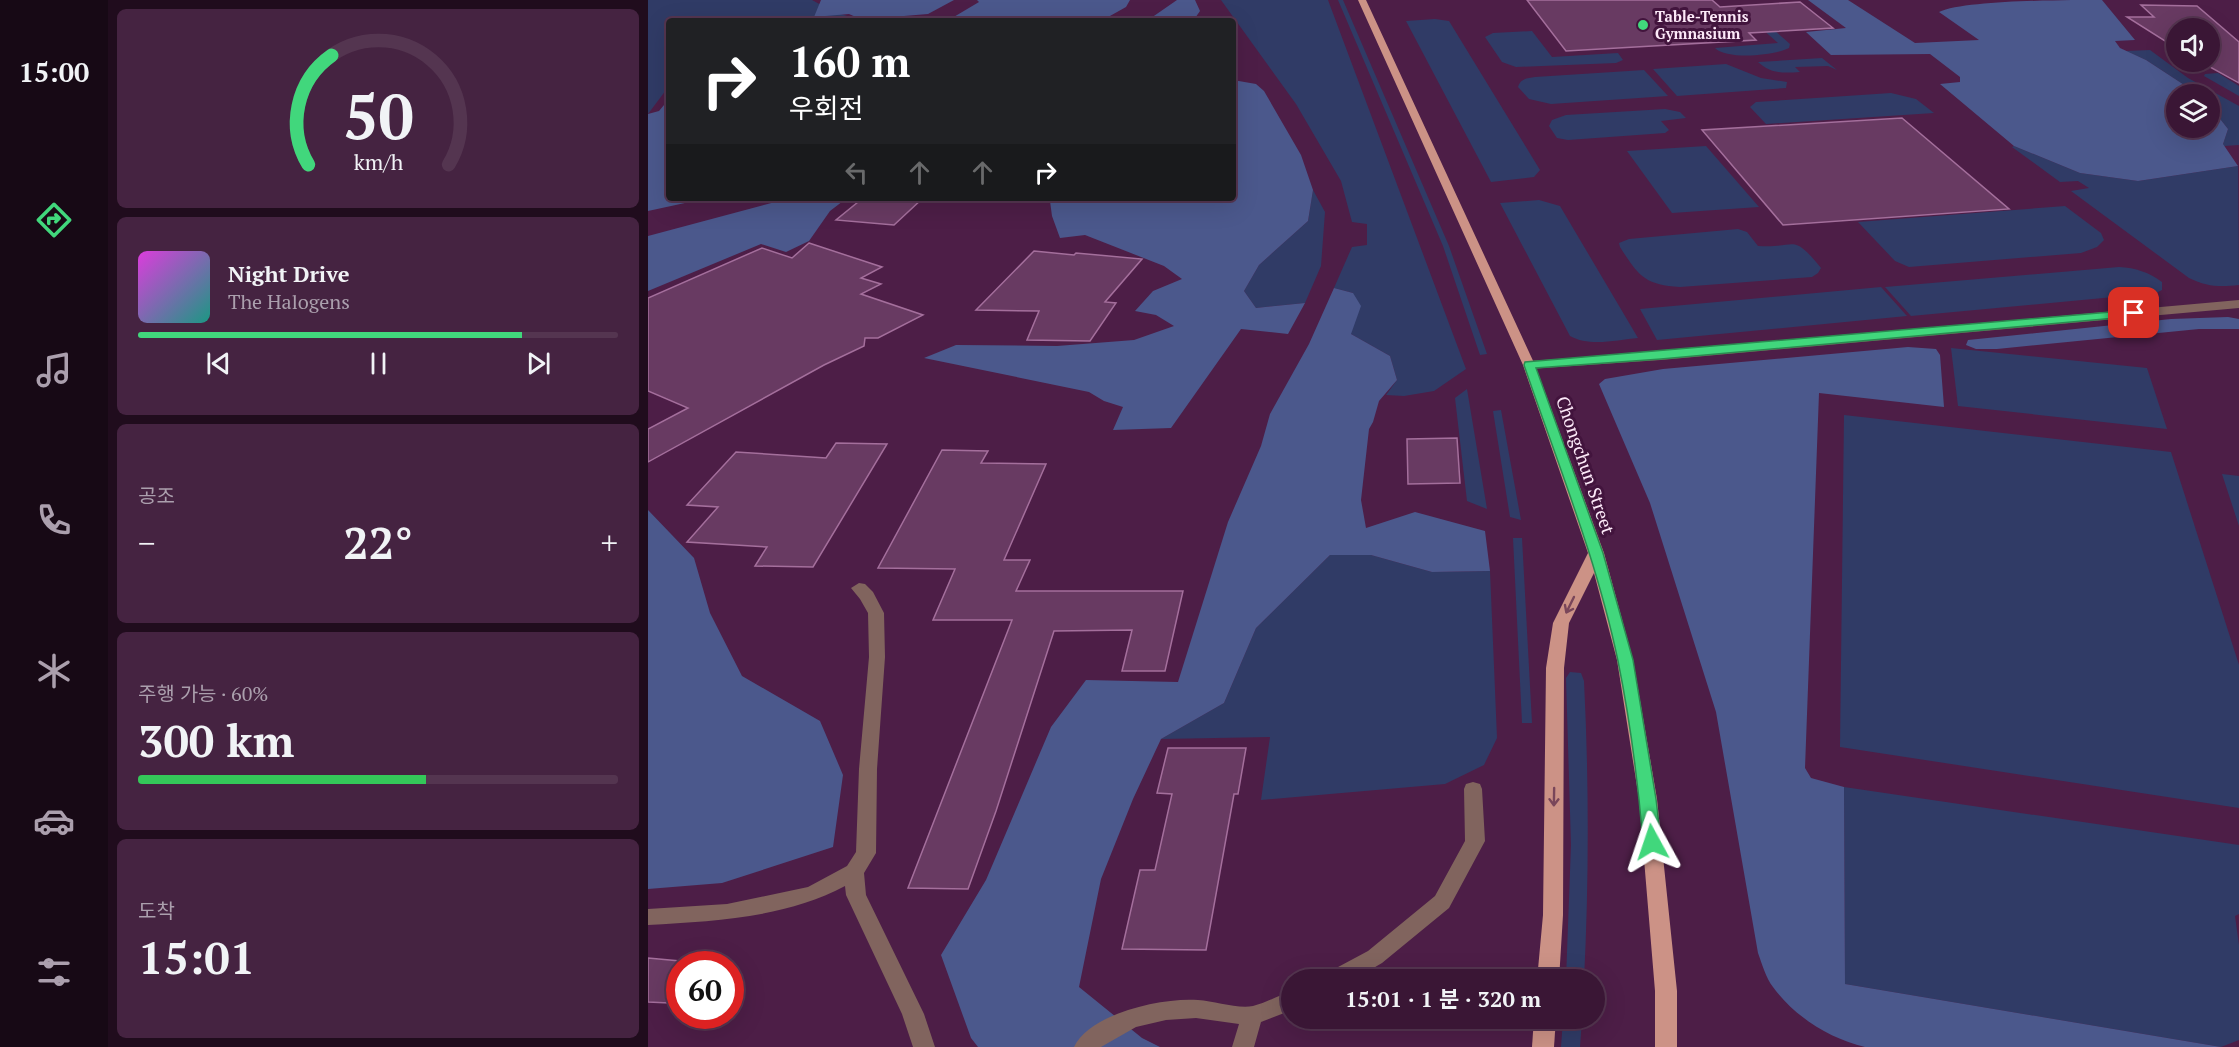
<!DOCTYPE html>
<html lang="ko">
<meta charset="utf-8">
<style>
:root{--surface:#3a1635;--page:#452341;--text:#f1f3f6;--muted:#ab9fad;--line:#543550;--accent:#41d77c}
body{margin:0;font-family:"PT Serif","Noto Sans KR",serif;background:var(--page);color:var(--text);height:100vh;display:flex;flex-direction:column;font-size:22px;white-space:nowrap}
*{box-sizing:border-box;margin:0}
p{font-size:20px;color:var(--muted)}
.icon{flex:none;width:33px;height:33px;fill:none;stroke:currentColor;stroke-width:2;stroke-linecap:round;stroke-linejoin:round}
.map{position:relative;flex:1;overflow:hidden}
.sheet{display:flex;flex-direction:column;gap:9px;padding:9px;background:#200c1d;width:540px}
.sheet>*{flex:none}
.banner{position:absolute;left:18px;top:18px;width:570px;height:183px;border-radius:6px;box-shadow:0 6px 24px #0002,0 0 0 2px var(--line);background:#202124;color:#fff;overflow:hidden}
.controls{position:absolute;left:1518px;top:18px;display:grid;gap:12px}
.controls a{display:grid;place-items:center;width:54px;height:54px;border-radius:50%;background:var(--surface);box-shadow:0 6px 24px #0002,0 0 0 2px var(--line);font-size:30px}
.speed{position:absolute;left:18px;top:951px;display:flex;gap:12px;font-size:30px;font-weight:700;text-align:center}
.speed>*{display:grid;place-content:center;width:78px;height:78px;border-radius:50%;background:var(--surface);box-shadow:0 6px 24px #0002,0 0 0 2px var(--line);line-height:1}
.speed .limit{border:9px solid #d22;background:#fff;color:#111}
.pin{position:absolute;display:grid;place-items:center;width:51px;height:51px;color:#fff;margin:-26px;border-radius:12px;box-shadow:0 3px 9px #0006}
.me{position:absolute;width:66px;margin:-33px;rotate:355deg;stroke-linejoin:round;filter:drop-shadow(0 0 4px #0008)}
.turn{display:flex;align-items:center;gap:21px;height:126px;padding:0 24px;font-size:27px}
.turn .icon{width:78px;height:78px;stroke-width:2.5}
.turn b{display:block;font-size:42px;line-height:51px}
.lanes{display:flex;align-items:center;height:57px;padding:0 24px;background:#0003;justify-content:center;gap:30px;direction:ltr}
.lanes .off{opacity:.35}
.big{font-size:45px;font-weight:700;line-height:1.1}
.sheet .tile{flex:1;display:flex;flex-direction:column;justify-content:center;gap:9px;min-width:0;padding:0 21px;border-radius:9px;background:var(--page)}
.sheet .dial{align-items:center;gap:0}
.dial svg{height:156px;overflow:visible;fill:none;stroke:var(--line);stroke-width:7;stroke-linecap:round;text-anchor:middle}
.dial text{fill:var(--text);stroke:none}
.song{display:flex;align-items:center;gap:18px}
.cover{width:72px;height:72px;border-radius:9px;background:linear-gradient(135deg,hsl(300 70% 55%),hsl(170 70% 35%))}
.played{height:6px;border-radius:3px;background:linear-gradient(90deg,var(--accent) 80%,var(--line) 80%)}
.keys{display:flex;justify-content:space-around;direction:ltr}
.heat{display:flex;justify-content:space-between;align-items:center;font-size:33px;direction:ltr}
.charge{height:9px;border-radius:4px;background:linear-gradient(90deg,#34c759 60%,var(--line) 0)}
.trip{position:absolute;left:633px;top:969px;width:324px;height:60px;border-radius:30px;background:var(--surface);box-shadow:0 6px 24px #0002,0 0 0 2px var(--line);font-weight:700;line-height:60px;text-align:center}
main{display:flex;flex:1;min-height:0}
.menu{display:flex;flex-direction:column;width:108px;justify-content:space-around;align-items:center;background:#170915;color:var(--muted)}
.menu .icon{width:42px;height:42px}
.menu .selected{color:var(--accent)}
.menu b{font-size:27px;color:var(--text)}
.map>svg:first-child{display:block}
.green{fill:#303b66}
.forest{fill:#4b588c}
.building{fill:#683a62;stroke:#a46f9c;stroke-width:1.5}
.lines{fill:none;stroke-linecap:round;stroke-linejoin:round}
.street{fill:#81645e;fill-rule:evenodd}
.primary{fill:#cc9286;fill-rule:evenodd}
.oneway{stroke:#79465a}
.route{fill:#41d77c;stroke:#2a8c51;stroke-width:1.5}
.poi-dot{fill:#41d77c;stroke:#42143d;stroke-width:2}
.labels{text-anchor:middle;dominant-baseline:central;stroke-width:6;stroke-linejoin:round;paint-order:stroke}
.far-poi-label{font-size:15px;font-weight:bold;fill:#fce9f8;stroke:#42143d;text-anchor:start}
.street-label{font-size:18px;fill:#fce9f8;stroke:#42143d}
</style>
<main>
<nav class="menu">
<b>15:00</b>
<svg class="icon selected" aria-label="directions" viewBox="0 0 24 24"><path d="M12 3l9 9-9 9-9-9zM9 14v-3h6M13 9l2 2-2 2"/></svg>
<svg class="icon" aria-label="music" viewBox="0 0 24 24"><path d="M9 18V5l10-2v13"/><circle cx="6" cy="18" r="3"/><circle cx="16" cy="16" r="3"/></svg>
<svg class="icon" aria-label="phone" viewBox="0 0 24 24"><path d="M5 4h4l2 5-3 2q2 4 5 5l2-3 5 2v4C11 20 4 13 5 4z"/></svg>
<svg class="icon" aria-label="climate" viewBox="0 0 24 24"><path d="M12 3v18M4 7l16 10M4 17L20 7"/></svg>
<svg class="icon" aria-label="car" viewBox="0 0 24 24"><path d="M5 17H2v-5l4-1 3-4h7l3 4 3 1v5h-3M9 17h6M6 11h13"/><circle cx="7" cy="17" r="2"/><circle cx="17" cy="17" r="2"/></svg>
<svg class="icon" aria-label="filters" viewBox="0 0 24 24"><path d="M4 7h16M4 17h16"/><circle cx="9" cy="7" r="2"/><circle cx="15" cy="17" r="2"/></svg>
</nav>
<section class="sheet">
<div class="tile dial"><svg viewBox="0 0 100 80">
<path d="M14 69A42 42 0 1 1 86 69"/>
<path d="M14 69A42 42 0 0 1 26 13" stroke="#41d77c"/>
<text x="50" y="56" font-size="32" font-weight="700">50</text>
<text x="50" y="72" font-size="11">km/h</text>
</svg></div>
<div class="tile">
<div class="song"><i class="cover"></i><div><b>Night Drive</b><p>The Halogens</p></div></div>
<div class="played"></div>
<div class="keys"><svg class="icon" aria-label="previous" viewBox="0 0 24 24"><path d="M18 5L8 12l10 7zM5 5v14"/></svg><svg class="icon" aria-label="pause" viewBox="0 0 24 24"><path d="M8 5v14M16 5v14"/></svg><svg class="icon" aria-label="next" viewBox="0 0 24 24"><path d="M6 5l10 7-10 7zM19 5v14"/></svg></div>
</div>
<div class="tile"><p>공조</p>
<div class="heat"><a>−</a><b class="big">22°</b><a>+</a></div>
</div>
<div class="tile"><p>주행 가능 · 60%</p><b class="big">300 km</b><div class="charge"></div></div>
<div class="tile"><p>도착</p><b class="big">15:01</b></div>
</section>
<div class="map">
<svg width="1591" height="1047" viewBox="0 0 1591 1047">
<rect width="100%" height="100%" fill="#4d1e47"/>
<g class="green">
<polygon points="0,0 164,0 186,12 206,18 204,21 21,21 21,86 0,114"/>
<polygon points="573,0 680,0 818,369 786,391 756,396 738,395 749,380 742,356 703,334 705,293 686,288 704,247 719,245 719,224 704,222 693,181 648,104"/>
<polygon points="690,0 695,0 801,246 839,354 832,355 795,246"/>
<polygon points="787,19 801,21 892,170 886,177 843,182 758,21"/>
<path d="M 1113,28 L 1126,30 L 1142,44 L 1141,48 C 1125,56 1079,60 1067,48 L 1130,43 Z"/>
<polygon points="884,31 904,57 970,53 975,60 968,63 868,67 854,62 837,37 845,33"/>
<polygon points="1502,50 1540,78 1591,106 1591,145 1576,146 1575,144 1580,129 1562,106 1562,94 1550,94 1498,60 1478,51"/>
<path d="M 1174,58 L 1189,70 L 1180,66 L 1147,67 L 1152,72 C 1135,73 1123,74 1110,62 Z"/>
<polygon points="1078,64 1113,78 1139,82 1138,88 1029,96 1005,69"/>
<path d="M 996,70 L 1020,96 L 903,104 L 881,99 L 870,87 C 872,79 879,78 887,77 Z"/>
<polygon points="1570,73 1591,86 1591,96 1556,76 1557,74"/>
<polygon points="1243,93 1268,99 1286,113 1118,124 1102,107 1108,102"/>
<polygon points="1017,109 1032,112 1038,118 1013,121 1021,130 1017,133 920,140 909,138 901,126 904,120 918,115"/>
<polygon points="1058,146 1111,207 1024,213 979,151"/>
<path d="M 1366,146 L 1432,173 L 1490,181 L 1590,166 L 1591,285 C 1572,287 1559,287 1541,278 L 1423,191 L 1441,188 L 1430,181 L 1412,182 L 1364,147 Z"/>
<polygon points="665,190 677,212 673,266 657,303 608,308 596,291 611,265 660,221"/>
<path d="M 891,200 L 912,206 L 990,338 C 969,340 941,347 922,336 L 852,203 Z"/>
<polygon points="1417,206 1453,233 1456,240 1449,247 1433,253 1261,267 1247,261 1210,222"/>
<path d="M 1090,229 L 1099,232 L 1110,246 C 1149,249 1143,231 1173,268 L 1170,273 L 1164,277 L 1032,287 C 996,285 990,275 972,247 L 971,243 L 981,239 Z"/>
<path d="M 1471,267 C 1488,268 1500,272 1514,282 L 1514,290 L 1508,293 L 1263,316 L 1237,287 Z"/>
<polygon points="1233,287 1259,316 1009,340 992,309"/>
<polygon points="1303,348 1499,368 1519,429 1310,406"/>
<polygon points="819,389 839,509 819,501 807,398"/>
<polygon points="853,410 873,520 862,517 845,411"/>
<polygon points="1196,415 1523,452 1591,665 1591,808 1192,747"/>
<polygon points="1574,474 1591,476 1591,526"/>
<polygon points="865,538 874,538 884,723 874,723"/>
<polygon points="682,555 723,555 784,572 842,571 849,738 836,765 797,784 613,800 622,737 513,739 576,703 608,628"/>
<path d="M 922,672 L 933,673 L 936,681 C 941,780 941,880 936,980 L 918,979 L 923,845 L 918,678 Z"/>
<polygon points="1196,787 1591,845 1591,914 1587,916 1591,945 1591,1040 1573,1047 1197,984"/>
<polygon points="915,1019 934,1019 932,1047 913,1047"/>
</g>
<g class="forest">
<polygon points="173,0 306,0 280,14 256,16 247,21 217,21 201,14 166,17"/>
<polygon points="329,0 482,0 478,7 453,21 299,21 331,2"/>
<polygon points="529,0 547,0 552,11 545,21 496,21 503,18"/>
<path d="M 1160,0 L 1200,0 L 1267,43 L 1331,40 L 1291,12 C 1317,0 1418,0 1454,0 L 1487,40 L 1467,41 L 1472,48 L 1498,60 L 1550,94 L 1528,94 L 1528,128 L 1562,128 L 1562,106 L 1580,129 L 1575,144 L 1590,166 L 1490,181 L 1432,173 L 1366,146 L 1292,84 L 1312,82 L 1312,77 L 1282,54 L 1183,55 L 1158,32 L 1198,28 Z"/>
<polygon points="585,80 608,84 616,91 653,155 665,190 660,221 611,265 596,291 608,308 657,303 640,334 593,329 523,428 465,430 475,407 456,401 441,392 276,358 308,345 409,346 486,340 526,326 508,315 487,311 505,291 534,279 516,266 437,235 412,238 404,216 402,201 407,198 585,198"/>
<polygon points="21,99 21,198 60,198 0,211 0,114 11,111"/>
<polygon points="142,198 199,198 182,211 161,241 138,252 113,244 0,291 0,236"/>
<polygon points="686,288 705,293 713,306 703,334 742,356 749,380 731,401 725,422 721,429 713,500 718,528 767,512 837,531 842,571 784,572 723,555 682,555 608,628 576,703 513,739 485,799 453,879 431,987 494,1038 512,1047 330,1047 323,1038 293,955 338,880 403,727 438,680 530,682 580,522 613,446 622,414 661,344"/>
<polygon points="1580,317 1591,319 1591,329 1551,329 1349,349 1328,349 1318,345 1320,340 1523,319"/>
<path d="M 1260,347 L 1288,349 L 1292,355 L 1296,407 L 1171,393 L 1157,768 L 1163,778 L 1196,787 L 1197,984 L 1573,1047 L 1217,1047 C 1182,1039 1146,1016 1125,987 C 1118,978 1114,964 1110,953 L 1068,712 L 1002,503 L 951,384 L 957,379 L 1015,369 Z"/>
<polygon points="0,510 46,558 62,613 94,676 172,721 195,775 185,847 74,883 0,889"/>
</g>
<g class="building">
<polygon points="879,0 1064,0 1072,7 1152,2 1185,28 1101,33 1108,40 918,51"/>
<polygon points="1493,5 1549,6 1591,42 1591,83 1553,62 1562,62 1562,28 1528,28 1528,48 1479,17 1506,17"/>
<polygon points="1254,118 1361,209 1135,225 1054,130"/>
<polygon points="215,198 275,198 246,225 188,220"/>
<polygon points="161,243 234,267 213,278 233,284 213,294 275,315 230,338 217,338 216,346 176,365 0,462 0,429 40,408 0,391 0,298 114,248 144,258"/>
<polygon points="386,251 426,255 428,253 494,259 457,302 468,303 442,341 379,340 391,311 328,310"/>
<polygon points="809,438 812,483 760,484 759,439"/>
<polygon points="188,443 239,444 165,567 107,566 119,547 39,542 70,507 39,505 88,452 178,458"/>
<polygon points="294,450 340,451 333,463 398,464 356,560 382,560 368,591 535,591 517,671 474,671 484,630 406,631 348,811 320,889 260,888 364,620 285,620 307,569 230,568"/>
<polygon points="520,748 598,748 590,794 586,794 558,950 474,949 492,870 507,870 524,794 509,793"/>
<polygon points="0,958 32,961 32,986 21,1003 0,1002"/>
</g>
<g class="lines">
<g class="street">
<polygon points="1591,300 1591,308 1013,360 881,369 875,365 881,361 1013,352"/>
<path d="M 211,583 L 217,584 L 225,592 L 236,613 L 237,657 L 229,769 L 228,853 L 216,873 L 218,895 L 276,1014 L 287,1047 L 265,1047 L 254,1014 L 198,895 L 197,886 C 137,918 67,921 0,925 L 0,909 L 79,904 L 160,887 L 199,866 L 208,852 L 211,769 L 221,657 L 220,613 L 212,599 L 203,588 Z"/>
<polygon points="825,782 832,784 834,789 837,841 801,908 734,963 705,980 675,980 677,974 720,951 787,896 817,841 816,789 818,784"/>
<path d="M 644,991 L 644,1010 L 613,1022 L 606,1047 L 584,1047 L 591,1024 L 548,1018 L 518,1020 L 488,1027 L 453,1047 L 426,1047 C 442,1013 516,997 550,1000 C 567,1001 589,1009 605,1006 C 618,1003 631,995 644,991 Z"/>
</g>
<g class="primary">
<polygon points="710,0 718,0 887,365 956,553 985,660 1009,799 1029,991 1029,1047 1007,1047 1007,991 991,799 969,660 946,573 921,623 916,668 915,915 911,980 889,980 895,915 898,668 905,623 940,553 875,365"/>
<polygon points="886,1018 908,1018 906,1047 884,1047"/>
</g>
</g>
<defs><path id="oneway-shaft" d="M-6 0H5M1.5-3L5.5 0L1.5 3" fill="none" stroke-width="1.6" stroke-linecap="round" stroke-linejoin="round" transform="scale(1.5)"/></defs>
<g class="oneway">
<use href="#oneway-shaft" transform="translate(922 605) rotate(116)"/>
<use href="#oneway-shaft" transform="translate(906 797) rotate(91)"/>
</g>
<path class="route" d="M 1486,310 L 1490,311 L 1490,316 L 1013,359 L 888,368 L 955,553 L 985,660 L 1008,799 L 1013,842 L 1010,846 L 1004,848 L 998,846 L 995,842 C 990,781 982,720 970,661 C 949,560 909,462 876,365 L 877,362 Z"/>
<circle class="poi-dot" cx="995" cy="25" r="6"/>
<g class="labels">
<g class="far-poi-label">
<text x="1007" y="16">Table-Tennis<tspan x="1007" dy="17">Gymnasium</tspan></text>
</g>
<g class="street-label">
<text transform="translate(938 465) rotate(71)">Chongchun Street</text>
</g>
</g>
</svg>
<div class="controls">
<a><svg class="icon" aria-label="sound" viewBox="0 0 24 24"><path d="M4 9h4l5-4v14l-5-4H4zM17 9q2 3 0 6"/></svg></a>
<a><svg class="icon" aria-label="layers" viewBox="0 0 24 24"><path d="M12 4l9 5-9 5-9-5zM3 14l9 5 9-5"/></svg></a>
</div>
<div class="speed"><div class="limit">60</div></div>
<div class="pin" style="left:1486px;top:313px;background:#d93025"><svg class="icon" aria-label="arrive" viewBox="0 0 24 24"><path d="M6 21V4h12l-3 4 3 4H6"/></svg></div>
<svg class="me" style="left:1004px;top:842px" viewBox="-20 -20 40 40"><path d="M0-17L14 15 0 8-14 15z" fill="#41d77c" stroke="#fff" stroke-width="4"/></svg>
<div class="trip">15:01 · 1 분 · 320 m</div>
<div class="banner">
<div class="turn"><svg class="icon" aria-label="right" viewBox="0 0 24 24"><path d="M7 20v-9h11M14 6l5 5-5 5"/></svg><div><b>160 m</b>우회전</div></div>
<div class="lanes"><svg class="icon off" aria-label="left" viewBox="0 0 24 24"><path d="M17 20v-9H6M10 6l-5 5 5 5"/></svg><svg class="icon off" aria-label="ahead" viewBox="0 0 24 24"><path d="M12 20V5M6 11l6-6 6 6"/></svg><svg class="icon off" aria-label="ahead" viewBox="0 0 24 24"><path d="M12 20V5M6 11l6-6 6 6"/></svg><svg class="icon" aria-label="right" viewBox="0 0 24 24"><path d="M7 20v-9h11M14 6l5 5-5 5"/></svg></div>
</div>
</div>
</main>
